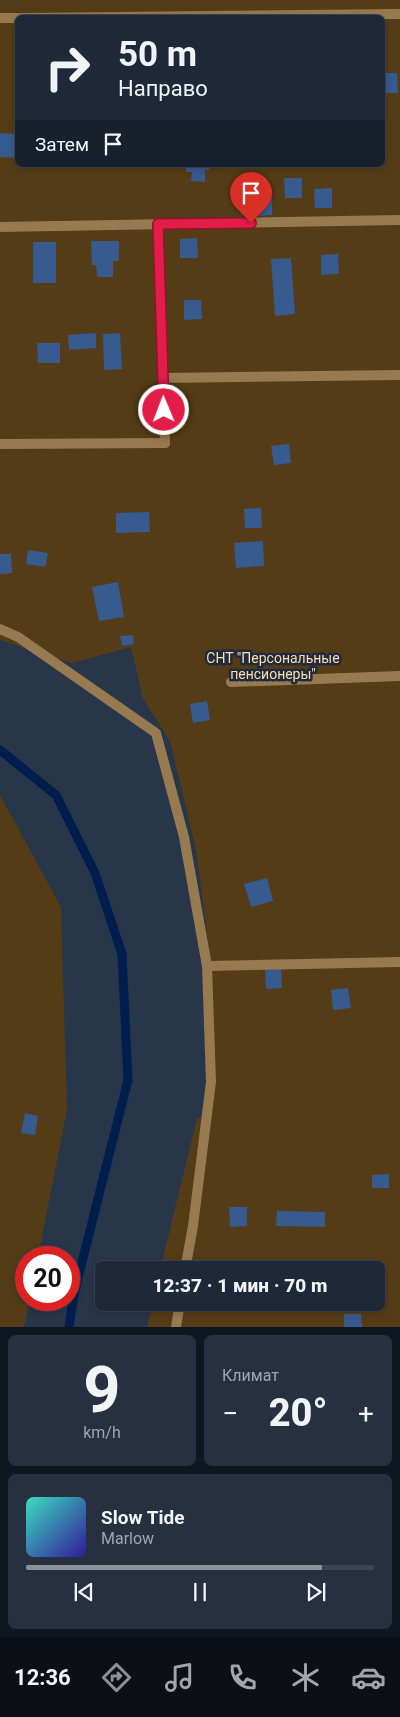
<!DOCTYPE html>
<html lang="ru">
<meta charset="utf-8">
<style>
:root{--surface:#1e2838;--page:#263040;--text:#f1f3f6;--muted:#a1a6ae;--line:#3c4453;--accent:#8c9099}
body{margin:0;font-family:Roboto,sans-serif;background:var(--page);color:var(--text);height:100vh;display:flex;flex-direction:column;font-size:19px;white-space:nowrap}
*{box-sizing:border-box;margin:0}
p{font-size:16px;color:var(--muted)}
.icon{flex:none;width:28px;height:28px;fill:none;stroke:currentColor;stroke-width:2;stroke-linecap:round;stroke-linejoin:round}
.map{position:relative;height:1327px;overflow:hidden}
.side{display:flex;flex-direction:column;gap:8px;padding:8px;background:#10161f;flex:1}
.side>*{flex:none}
.banner{position:absolute;left:15px;top:15px;width:370px;height:152px;border-radius:8px;box-shadow:0 2px 8px #0003,0 0 0 1px var(--line);background:#1e2838;color:var(--text);overflow:hidden}
.speed{position:absolute;left:15px;top:1246px;display:flex;gap:10px;font-size:25px;font-weight:700;text-align:center}
.speed>*{display:grid;place-content:center;width:65px;height:65px;border-radius:50%;background:var(--surface);box-shadow:0 2px 8px #0003,0 0 0 1px var(--line);line-height:1}
.speed .limit{border:8px solid #d22;background:#fff;color:#111}
.pin{position:absolute;display:grid;place-items:center;width:42px;height:42px;color:#fff;margin:-51px -21px;border-radius:50% 50% 50% 0;rotate:-45deg;box-shadow:0 0 5px #0007}
.pin .icon{rotate:45deg}
.me{position:absolute;width:55px;margin:-28px;rotate:359deg;stroke-linejoin:round;filter:drop-shadow(0 0 4px #0008)}
.turn{display:flex;align-items:center;gap:18px;height:105px;padding:0 20px;font-size:22px}
.turn .icon{width:65px;height:65px;stroke-width:2.5}
.turn b{display:block;font-size:35px;line-height:42px}
.then{display:flex;align-items:center;height:48px;padding:0 20px;background:#0003;gap:10px;font-size:19px}
.big{font-size:38px;font-weight:800;line-height:1.1}
.side .tile{flex:1;display:flex;flex-direction:column;justify-content:center;gap:8px;min-width:0;padding:0 18px;border-radius:8px;background:var(--page)}
.side .dial{align-items:center;gap:0}
.dial b{font-size:65px;line-height:1}
.song{display:flex;align-items:center;gap:15px}
.cover{width:60px;height:60px;border-radius:8px;background:linear-gradient(135deg,hsl(170 70% 55%),hsl(250 70% 35%))}
.played{height:5px;border-radius:2px;background:linear-gradient(90deg,var(--accent) 85%,var(--line) 85%)}
.keys{display:flex;justify-content:space-around;direction:ltr}
.heat{display:flex;justify-content:space-between;align-items:center;font-size:28px;direction:ltr}
.side .tiles{flex:1;display:grid;gap:8px;grid-template-columns:1fr 1fr}
.tile:last-child{grid-column:span 2}
.trip{position:absolute;left:95px;top:1261px;width:290px;height:50px;border-radius:8px;background:var(--surface);box-shadow:0 2px 8px #0003,0 0 0 1px var(--line);font-weight:800;line-height:50px;text-align:center}
.dock{display:flex;height:80px;justify-content:space-around;align-items:center;background:#0c1016;color:var(--muted)}
.dock .icon{width:35px;height:35px}
.dock .selected{color:var(--accent)}
.dock b{font-size:22px;color:var(--text)}
.map>svg:first-child{display:block}
.green{fill:#543c16;fill-rule:evenodd}
.lines{fill:none;stroke-linecap:round;stroke-linejoin:round}
.stream{stroke:#001e4d;stroke-width:9}
.building{fill:#375a8f}
.service{stroke:#977a4f;stroke-width:10}
.minor{stroke:#977a4f;stroke-width:10}
.route-casing{stroke:#92132f;stroke-width:12}
.route{stroke:#e11d48;stroke-width:9}
.labels{text-anchor:middle;dominant-baseline:central;stroke-width:5;stroke-linejoin:round;paint-order:stroke}
.park-label{font-size:14px;fill:#ffdcaa;stroke:#1f2b3f}
</style>
<div class="map">
<svg width="400" height="1327" viewBox="0 0 400 1327">
<rect width="100%" height="100%" fill="#28364a"/>
<g class="green">
<path d="M 0,0 L 400,0 L 400,1327 L 147,1327 L 153,1303 L 376,1302 L 376,1270 L 160,1270 L 197,1118 L 210,1118 L 209,949 L 196,850 L 170,741 L 143,699 L 131,647 L 72,663 L 0,640 ZM 18,18 L 382,18 L 382,165 L 18,165 Z"/>
<polygon points="0,795 61,907 67,1110 38,1257 26,1258 26,1300 30,1300 24,1327 0,1327"/>
</g>
<g class="lines">
<polyline class="stream" points="0,750 56,795 95,873 122,954 128,1080 74,1294 69,1327"/>
</g>
<g class="building">
<polygon points="382,73 397,73 398,93 382,93"/>
<polygon points="0,133 18,134 18,158 0,157"/>
<polygon points="186,165 210,165 209,170 205,170 205,182 191,181 192,172 186,172"/>
<polygon points="284,178 302,178 302,198 285,198"/>
<polygon points="332,188 332,208 315,208 314,189"/>
<polygon points="258,189 272,189 272,215 258,216"/>
<polygon points="197,238 198,258 180,258 180,239"/>
<polygon points="91,241 119,241 119,261 113,261 113,277 97,277 96,265 92,265"/>
<rect x="33" y="242" width="23" height="41"/>
<polygon points="338,254 339,274 321,275 321,255"/>
<polygon points="291,258 295,314 275,316 271,259"/>
<polygon points="184,300 201,300 202,319 184,320"/>
<polygon points="96,333 96,348 69,350 68,335"/>
<polygon points="120,333 122,369 104,370 103,334"/>
<polygon points="37,343 60,343 60,363 38,363"/>
<polygon points="289,444 291,463 274,465 271,446"/>
<polygon points="261,508 262,528 245,528 244,509"/>
<polygon points="149,512 150,532 116,533 116,513"/>
<polygon points="263,541 264,566 236,568 234,543"/>
<polygon points="28,550 48,553 45,567 26,564"/>
<polygon points="0,554 11,554 12,573 0,574"/>
<polygon points="118,582 124,617 99,621 92,587"/>
<polygon points="133,635 134,644 122,646 120,636"/>
<polygon points="207,701 210,720 193,723 190,704"/>
<polygon points="267,878 273,901 251,907 244,884"/>
<polygon points="265,969 281,969 282,988 266,989"/>
<polygon points="348,988 351,1008 333,1010 331,990"/>
<polygon points="25,1113 38,1116 35,1135 21,1133"/>
<polygon points="389,1174 389,1188 372,1188 372,1175"/>
<polygon points="229,1207 247,1207 247,1226 230,1227"/>
<polygon points="277,1211 325,1212 325,1227 276,1226"/>
<polygon points="344,1314 361,1314 362,1327 344,1327"/>
</g>
<g class="lines">
<g class="service">
<polyline points="158,224 165,443"/>
<polyline points="163,378 400,375"/>
</g>
<g class="minor">
<polyline points="0,18 18,18"/>
<polyline points="22,18 400,14"/>
<polyline points="0,227 400,220"/>
<polyline points="0,444 165,443"/>
<polyline points="0,629 18,637 156,733 184,837 207,966 211,1082 193,1226 185,1270"/>
<polyline points="231,682 400,676"/>
<polyline points="207,966 400,962"/>
<polyline points="176,1327 180,1302"/>
</g>
</g>
<g class="lines">
<g class="route-casing">
<polyline id="route" points="164,410 158,224 251,223"/>
</g>
<use href="#route" class="route"/>
</g>
<g class="labels">
<g class="park-label">
<text x="273" y="658">СНТ "Персональные<tspan x="273" dy="16">пенсионеры"</tspan></text>
</g>
</g>
</svg>
<div class="speed"><div class="limit">20</div></div>
<div class="pin" style="left:251px;top:223px;background:#d93025"><svg class="icon" aria-label="arrive" viewBox="0 0 24 24"><path d="M6 21V4h12l-3 4 3 4H6"/></svg></div>
<svg class="me" style="left:164px;top:410px" viewBox="-20 -20 40 40"><circle r="17" fill="#e11d48" stroke="#fff" stroke-width="3"/><path d="M0-11L8 9 0 5-8 9z" fill="#fff"/></svg>
<div class="trip">12:37 · 1 мин · 70 m</div>
<div class="banner">
<div class="turn"><svg class="icon" aria-label="right" viewBox="0 0 24 24"><path d="M7 20v-9h11M14 6l5 5-5 5"/></svg><div><b>50 m</b>Направо</div></div>
<div class="then">Затем<svg class="icon" aria-label="arrive" viewBox="0 0 24 24"><path d="M6 21V4h12l-3 4 3 4H6"/></svg></div>
</div>
</div>
<section class="side">
<div class="tiles">
<div class="tile dial"><b>9</b><p>km/h</p></div>
<div class="tile"><p>Климат</p>
<div class="heat"><a>−</a><b class="big">20°</b><a>+</a></div>
</div>
<div class="tile">
<div class="song"><i class="cover"></i><div><b>Slow Tide</b><p>Marlow</p></div></div>
<div class="played"></div>
<div class="keys"><svg class="icon" aria-label="previous" viewBox="0 0 24 24"><path d="M18 5L8 12l10 7zM5 5v14"/></svg><svg class="icon" aria-label="pause" viewBox="0 0 24 24"><path d="M8 5v14M16 5v14"/></svg><svg class="icon" aria-label="next" viewBox="0 0 24 24"><path d="M6 5l10 7-10 7zM19 5v14"/></svg></div>
</div>
</div>
</section>
<nav class="dock">
<b>12:36</b>
<svg class="icon selected" aria-label="directions" viewBox="0 0 24 24"><path d="M12 3l9 9-9 9-9-9zM9 14v-3h6M13 9l2 2-2 2"/></svg>
<svg class="icon" aria-label="music" viewBox="0 0 24 24"><path d="M9 18V5l10-2v13"/><circle cx="6" cy="18" r="3"/><circle cx="16" cy="16" r="3"/></svg>
<svg class="icon" aria-label="phone" viewBox="0 0 24 24"><path d="M5 4h4l2 5-3 2q2 4 5 5l2-3 5 2v4C11 20 4 13 5 4z"/></svg>
<svg class="icon" aria-label="climate" viewBox="0 0 24 24"><path d="M12 3v18M4 7l16 10M4 17L20 7"/></svg>
<svg class="icon" aria-label="car" viewBox="0 0 24 24"><path d="M5 17H2v-5l4-1 3-4h7l3 4 3 1v5h-3M9 17h6M6 11h13"/><circle cx="7" cy="17" r="2"/><circle cx="17" cy="17" r="2"/></svg>
</nav>
